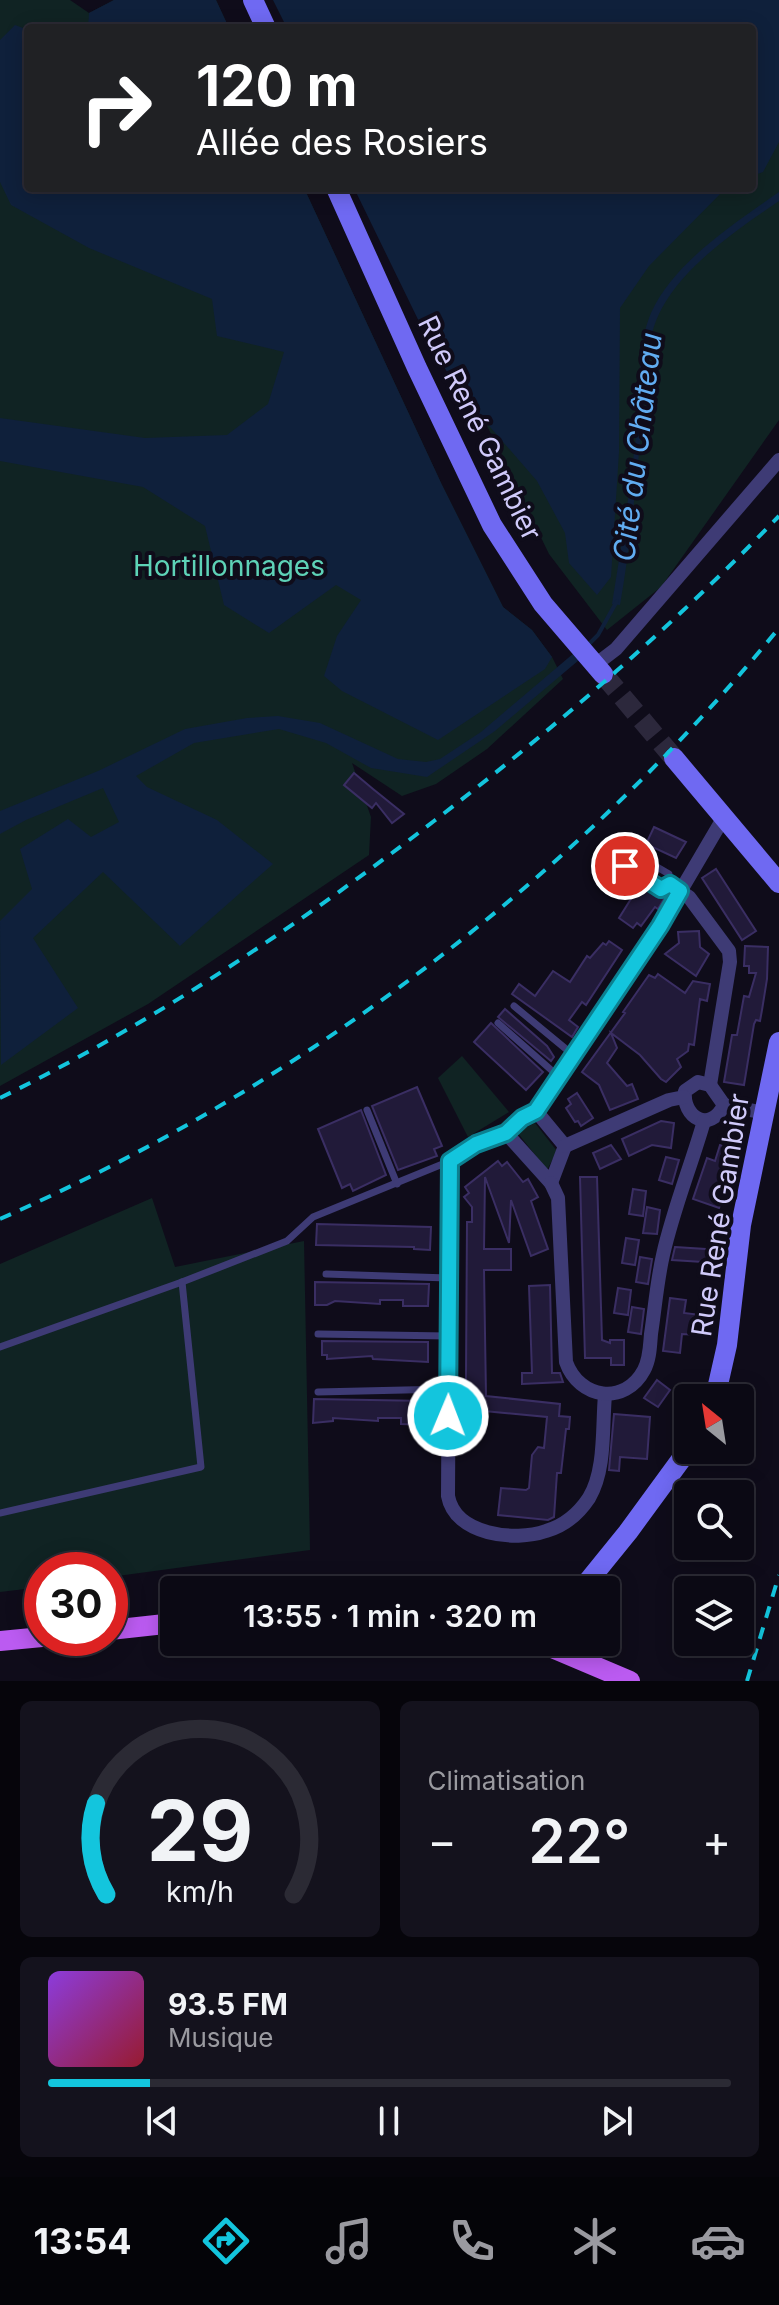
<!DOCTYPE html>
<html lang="fr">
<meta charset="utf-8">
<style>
:root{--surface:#0b0914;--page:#14121d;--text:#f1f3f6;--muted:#9a9aa0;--line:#2b2a34;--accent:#13c5dd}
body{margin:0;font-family:Inter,sans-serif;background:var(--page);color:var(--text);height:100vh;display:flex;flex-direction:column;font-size:30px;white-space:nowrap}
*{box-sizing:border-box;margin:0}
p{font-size:26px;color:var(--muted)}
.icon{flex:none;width:44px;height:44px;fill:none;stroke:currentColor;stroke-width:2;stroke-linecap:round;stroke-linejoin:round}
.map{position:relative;height:1681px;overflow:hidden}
.sheet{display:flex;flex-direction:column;gap:20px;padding:20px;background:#06050b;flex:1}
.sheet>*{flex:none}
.top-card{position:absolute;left:24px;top:24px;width:732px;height:168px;border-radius:8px;box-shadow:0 4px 20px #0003,0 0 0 2px var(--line);background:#202124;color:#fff;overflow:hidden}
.needle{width:52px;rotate:330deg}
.fabs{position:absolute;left:674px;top:1384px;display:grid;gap:16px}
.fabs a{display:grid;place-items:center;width:80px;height:80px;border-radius:8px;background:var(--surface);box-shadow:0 4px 20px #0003,0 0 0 2px var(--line);font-size:40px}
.speed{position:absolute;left:24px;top:1552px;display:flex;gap:16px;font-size:40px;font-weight:700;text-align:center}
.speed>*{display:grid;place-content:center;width:104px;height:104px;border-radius:50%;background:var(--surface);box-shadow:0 4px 20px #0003,0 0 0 2px var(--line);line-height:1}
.speed .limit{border:12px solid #d22;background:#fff;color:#111}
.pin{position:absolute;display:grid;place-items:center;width:68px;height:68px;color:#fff;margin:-34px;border:4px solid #fff;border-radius:50%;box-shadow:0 2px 8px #0007}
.me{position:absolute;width:88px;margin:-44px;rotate:1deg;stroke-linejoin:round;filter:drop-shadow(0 0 6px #0008)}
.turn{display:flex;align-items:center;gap:28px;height:168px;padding:0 40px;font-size:36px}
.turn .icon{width:104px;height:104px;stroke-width:2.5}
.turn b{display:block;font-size:56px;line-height:68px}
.big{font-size:60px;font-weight:600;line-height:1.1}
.sheet .tile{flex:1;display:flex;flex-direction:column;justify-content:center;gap:12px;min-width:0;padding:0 28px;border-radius:12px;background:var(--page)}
.sheet .dial{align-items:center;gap:0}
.dial svg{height:208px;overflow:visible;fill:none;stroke:var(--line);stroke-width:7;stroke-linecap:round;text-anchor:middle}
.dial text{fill:var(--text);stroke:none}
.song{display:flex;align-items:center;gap:24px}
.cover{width:96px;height:96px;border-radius:12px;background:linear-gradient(135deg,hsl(270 70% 55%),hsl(350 70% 35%))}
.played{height:8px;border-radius:4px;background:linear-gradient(90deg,var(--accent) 15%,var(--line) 15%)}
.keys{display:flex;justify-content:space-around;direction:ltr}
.heat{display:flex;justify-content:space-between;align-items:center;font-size:44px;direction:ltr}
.sheet .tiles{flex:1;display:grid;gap:20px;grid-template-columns:1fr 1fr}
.tile:last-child{grid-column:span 2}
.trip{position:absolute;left:160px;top:1576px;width:460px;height:80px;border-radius:8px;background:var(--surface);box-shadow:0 4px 20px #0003,0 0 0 2px var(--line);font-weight:600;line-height:80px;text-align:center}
.dock{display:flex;height:128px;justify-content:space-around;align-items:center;background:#040408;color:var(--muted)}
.dock .icon{width:56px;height:56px}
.dock .on{color:var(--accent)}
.dock b{font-size:36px;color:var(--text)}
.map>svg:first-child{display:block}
.green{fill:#102323}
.water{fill:#0f203b}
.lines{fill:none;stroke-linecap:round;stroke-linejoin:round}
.stream{stroke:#0f203b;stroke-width:4}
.building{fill:#211a39;stroke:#3a2e63;stroke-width:2}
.secondary-tunnel{stroke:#2c283c;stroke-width:20;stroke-dasharray:20 10;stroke-linecap:butt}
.lane{stroke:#3e3b75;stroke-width:7}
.street{stroke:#3e3b75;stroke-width:14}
.secondary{stroke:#6f69f2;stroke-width:20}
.primary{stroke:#bb5bf1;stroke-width:20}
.rail{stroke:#13c5dd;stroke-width:4;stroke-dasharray:12 10;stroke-linecap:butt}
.route-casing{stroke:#0c8090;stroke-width:20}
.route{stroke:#13c5dd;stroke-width:14}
.labels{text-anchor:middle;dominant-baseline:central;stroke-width:8;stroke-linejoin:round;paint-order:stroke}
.street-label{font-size:28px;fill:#d0cafa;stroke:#0f0c1a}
.park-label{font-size:28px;fill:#5ed2b7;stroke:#0f0c1a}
.water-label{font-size:30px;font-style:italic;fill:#61acf1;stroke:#0f0c1a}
</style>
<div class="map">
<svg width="779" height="1681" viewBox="0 0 779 1681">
<rect width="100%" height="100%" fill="#0f0c1a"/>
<g class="green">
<polygon points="0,0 70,0 89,13 114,0 216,0 229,28 28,28 28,188 304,188 442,485 503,607 532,630 552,657 563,679 487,749 436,784 402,796 352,763 371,817 369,855 148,1004 0,1086"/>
<polygon points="779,0 779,420 661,587 607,630 549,554 372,188 752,188 752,28"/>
<polygon points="462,1056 509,1112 468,1137 438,1078"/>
<polygon points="535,1123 557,1151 547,1170 517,1132"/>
<polygon points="152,1198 175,1267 304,1241 310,1550 110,1577 110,1570 42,1570 42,1587 0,1592 0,1264"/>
</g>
<g class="water">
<polygon points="114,0 216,0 229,28 88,28 89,13"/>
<polygon points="273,0 779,0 779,142 763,172 752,176 752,28 287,28"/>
<polygon points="15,25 28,30 28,188 304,188 442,485 503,607 532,630 552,657 545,669 438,740 342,691 324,676 337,636 361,600 336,585 269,633 224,605 205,526 143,487 0,461 0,418 145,438 227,435 268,404 284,352 217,336 212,299 89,248 11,205 0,182 0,40"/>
<polygon points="354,188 726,188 649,266 620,308 619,452 611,577 597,595 569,563 565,533 537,481 458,390 429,342"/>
<path d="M 779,192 L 779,201 C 738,229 686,264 662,308 C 644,341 646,379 643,416 C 636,479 631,543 620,605 L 612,604 C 622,542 632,479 638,416 C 641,381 637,346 651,313 C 674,262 735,223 779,192 Z"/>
<polygon points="574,653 579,660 495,731 427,777 371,768 326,743 279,729 194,743 136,776 147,787 217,820 273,864 180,946 103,872 33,938 78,1008 1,1065 0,921 32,889 20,849 68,819 91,837 119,822 103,788 26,820 0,834 0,811 98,771 185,729 247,718 278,716 320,723 398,759 426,762 440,759 481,732"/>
</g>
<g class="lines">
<polyline class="stream" points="587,646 598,635 617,601"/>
</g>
<g class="building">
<polygon points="354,773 373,789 404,814 392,823 376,803 372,808 344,785"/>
<polygon points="654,827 686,842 676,858 646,844"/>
<polygon points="613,866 664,899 658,909 655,907 641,926 637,923 633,928 619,918 634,894 607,876"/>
<polygon points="716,869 756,931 742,940 702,878"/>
<polygon points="699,931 700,947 709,954 696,976 665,954 679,943 678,932"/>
<polygon points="609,941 622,950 586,1005 582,1002 569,1020 578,1027 572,1037 512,994 519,984 535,996 553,971 570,982 587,956 590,958 603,943 606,945"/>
<polygon points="745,946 768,947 767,979 762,1010 760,1021 756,1020 754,1024 744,1085 724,1082 732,1035 737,1035 744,996 749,997 756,973 749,973 749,966 744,966"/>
<polygon points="658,974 685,993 693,981 710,984 707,1001 700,999 694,1045 689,1044 688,1051 677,1059 681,1067 666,1082 661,1079 640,1055 611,1033 617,1048 607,1063 627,1086 632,1084 638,1099 610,1110 599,1085 582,1072 625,1013 623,1012 649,975 655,978"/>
<polygon points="505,1009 547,1046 554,1057 551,1061 498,1017"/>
<polygon points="491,1023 543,1072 526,1090 474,1042"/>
<polygon points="417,1087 442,1146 434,1149 437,1156 398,1170 372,1106"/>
<polygon points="577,1093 593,1118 581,1126 578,1121 575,1122 566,1108 571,1104 568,1099"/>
<polygon points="361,1110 386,1175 353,1191 350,1184 342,1188 318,1129"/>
<polygon points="661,1121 674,1123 671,1148 652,1145 629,1156 622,1139"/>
<polygon points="611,1145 621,1159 600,1169 593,1153"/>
<polygon points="720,1145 732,1150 726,1165 733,1167 719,1208 693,1199 707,1158 715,1161"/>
<polygon points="666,1157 679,1160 672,1184 659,1180"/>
<polygon points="498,1161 502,1166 507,1162 523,1182 528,1179 538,1197 531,1201 548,1249 531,1256 511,1200 509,1243 485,1177 484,1249 511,1249 511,1270 484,1270 486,1396 560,1404 559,1416 570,1417 569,1429 566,1429 561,1473 557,1473 554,1517 548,1520 498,1515 501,1488 526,1490 529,1488 532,1455 538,1447 544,1448 547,1417 463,1409 466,1378 467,1222 472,1222 472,1207 464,1197 469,1193 465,1187"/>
<polygon points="580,1177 597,1177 602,1340 610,1343 610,1340 624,1340 624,1365 611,1365 611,1358 585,1358"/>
<polygon points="633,1189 646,1191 643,1216 629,1214"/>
<polygon points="647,1207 660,1210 657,1234 643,1233"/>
<polygon points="317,1224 431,1227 430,1250 414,1249 414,1247 316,1245"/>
<polygon points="626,1238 639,1240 635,1265 622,1263"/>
<polygon points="675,1247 721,1250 719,1263 672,1260"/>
<polygon points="640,1257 652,1259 648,1284 636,1282"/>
<polygon points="315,1282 429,1284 428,1306 403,1306 403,1300 380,1300 380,1304 335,1301 327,1305 315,1305"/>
<polygon points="550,1285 552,1373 560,1373 563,1382 522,1384 522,1373 532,1373 529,1286"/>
<polygon points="618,1288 631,1290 628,1315 614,1313"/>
<polygon points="670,1298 686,1300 684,1313 701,1315 698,1335 682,1334 680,1353 663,1351"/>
<polygon points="632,1307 644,1309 641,1334 628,1332"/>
<polygon points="322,1341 428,1342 428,1362 373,1359 372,1356 327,1359 327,1355 322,1355"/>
<polygon points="657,1380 670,1390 658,1407 644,1398"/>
<polygon points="314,1399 427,1401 427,1425 401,1424 401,1418 378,1418 378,1421 333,1418 333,1421 313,1423"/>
<polygon points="614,1414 650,1417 647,1459 620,1457 619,1471 609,1470"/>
</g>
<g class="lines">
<polyline class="secondary-tunnel" points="603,674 674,758"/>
<g class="lane">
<polyline points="670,884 661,889 625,866 633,853 669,874 670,884 680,891"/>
<polyline points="514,1006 572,1054"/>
<polyline points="498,1023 558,1076"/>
<polyline points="367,1110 397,1184"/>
<polyline points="326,1274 448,1278"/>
<polyline points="318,1334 448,1336"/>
<polyline points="0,1347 182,1282 287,1241 313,1217 450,1161"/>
<polyline points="318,1392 448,1389"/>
<polyline points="0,1513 201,1467 182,1282"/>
</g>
<g class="street">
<polyline points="595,665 616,649 779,460"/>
<polyline points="680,891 689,897 729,951 730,962 710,1085"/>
<path d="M 698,1082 L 710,1085 L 724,1105 C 710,1134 682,1117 685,1091 Z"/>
<polyline points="724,1105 765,1113"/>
<polyline points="536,1111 660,926 724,817"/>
<polygon points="536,1111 565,1146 551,1183 506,1133 522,1118"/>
<path d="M 506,1133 L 476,1144 L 450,1161 L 448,1496 C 455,1535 515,1542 546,1531 C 564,1526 579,1513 589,1498 C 606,1470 602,1427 605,1395"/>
<polyline points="565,1146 669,1100 684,1097"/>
<path d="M 551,1183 L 558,1198 L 566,1362 C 579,1399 625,1406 644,1370 C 650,1359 650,1345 651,1334 C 655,1308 657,1281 663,1255 C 673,1210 691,1166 704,1121"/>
</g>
<g class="secondary">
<polyline points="253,0 266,28"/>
<polyline points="336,188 417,368 492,525 543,604 603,674"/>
<polyline points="674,758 779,883"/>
<polyline points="715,1398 727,1345 741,1225 779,1042"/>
<polyline points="581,1590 628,1532 688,1450"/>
</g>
<g class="primary">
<polyline points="110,1630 174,1623"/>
<polyline points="0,1641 42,1637"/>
<polyline points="538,1642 630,1681"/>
</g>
<g class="rail">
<path d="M 0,1098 C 154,1022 298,926 434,821 C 556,727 672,627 779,516"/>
<path d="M 0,1219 C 299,1087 572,881 779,628"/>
<polyline points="747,1681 779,1575"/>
</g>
</g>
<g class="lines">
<g class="route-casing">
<polyline id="route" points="448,1416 450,1161 476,1144 506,1133 522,1118 536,1111 660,926 680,891 670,884 661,889 625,866"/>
</g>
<use href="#route" class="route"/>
</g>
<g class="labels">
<g class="street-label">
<text transform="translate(480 428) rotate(64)">Rue René Gambier</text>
<text transform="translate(720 1215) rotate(-81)">Rue René Gambier</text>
</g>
<g class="park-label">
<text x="229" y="566">Hortillonnages</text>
</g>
<g class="water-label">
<text transform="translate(637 447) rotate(-83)">Cité du Château</text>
</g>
</g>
</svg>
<div class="fabs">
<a><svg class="needle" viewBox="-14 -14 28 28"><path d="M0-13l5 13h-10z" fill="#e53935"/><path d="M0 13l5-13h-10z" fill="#9a9aa0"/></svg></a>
<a><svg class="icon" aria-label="search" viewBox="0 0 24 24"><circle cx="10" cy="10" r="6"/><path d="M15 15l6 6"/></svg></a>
<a><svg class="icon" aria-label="layers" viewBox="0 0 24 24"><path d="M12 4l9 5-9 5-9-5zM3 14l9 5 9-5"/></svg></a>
</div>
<div class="speed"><div class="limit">30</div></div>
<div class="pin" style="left:625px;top:866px;background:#d93025"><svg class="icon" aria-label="arrive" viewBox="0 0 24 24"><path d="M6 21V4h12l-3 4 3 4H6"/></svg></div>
<svg class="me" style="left:448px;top:1416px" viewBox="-20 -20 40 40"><circle r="17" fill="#13c5dd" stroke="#fff" stroke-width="3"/><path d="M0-11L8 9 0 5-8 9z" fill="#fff"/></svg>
<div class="trip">13:55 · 1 min · 320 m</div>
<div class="top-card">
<div class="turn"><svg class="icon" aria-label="right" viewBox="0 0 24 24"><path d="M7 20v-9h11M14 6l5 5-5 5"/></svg><div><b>120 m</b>Allée des Rosiers</div></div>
</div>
</div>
<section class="sheet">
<div class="tiles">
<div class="tile dial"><svg viewBox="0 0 100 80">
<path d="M14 69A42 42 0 1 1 86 69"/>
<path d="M14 69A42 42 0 0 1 10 34" stroke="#13c5dd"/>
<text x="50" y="56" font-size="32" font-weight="700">29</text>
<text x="50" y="72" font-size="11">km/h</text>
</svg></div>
<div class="tile"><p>Climatisation</p>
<div class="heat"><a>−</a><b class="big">22°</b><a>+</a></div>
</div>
<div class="tile">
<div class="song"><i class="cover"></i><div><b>93.5 FM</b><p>Musique</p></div></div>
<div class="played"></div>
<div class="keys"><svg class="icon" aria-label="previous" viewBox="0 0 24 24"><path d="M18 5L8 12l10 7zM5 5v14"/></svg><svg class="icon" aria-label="pause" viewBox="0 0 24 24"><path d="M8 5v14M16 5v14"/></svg><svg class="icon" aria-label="next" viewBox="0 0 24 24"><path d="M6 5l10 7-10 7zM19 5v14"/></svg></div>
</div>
</div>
</section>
<nav class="dock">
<b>13:54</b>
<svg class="icon on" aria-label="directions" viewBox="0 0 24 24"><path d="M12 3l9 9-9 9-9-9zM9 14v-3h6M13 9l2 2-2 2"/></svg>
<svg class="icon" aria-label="music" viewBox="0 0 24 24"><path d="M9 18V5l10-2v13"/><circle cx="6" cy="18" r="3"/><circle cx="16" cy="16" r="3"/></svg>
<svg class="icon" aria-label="phone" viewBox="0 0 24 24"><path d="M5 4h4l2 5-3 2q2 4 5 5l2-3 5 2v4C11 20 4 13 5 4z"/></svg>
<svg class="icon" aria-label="climate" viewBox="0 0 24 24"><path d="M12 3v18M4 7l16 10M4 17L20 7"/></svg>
<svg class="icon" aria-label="car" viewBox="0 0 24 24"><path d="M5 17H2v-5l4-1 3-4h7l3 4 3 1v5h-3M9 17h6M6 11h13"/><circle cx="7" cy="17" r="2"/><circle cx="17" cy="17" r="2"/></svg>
</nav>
